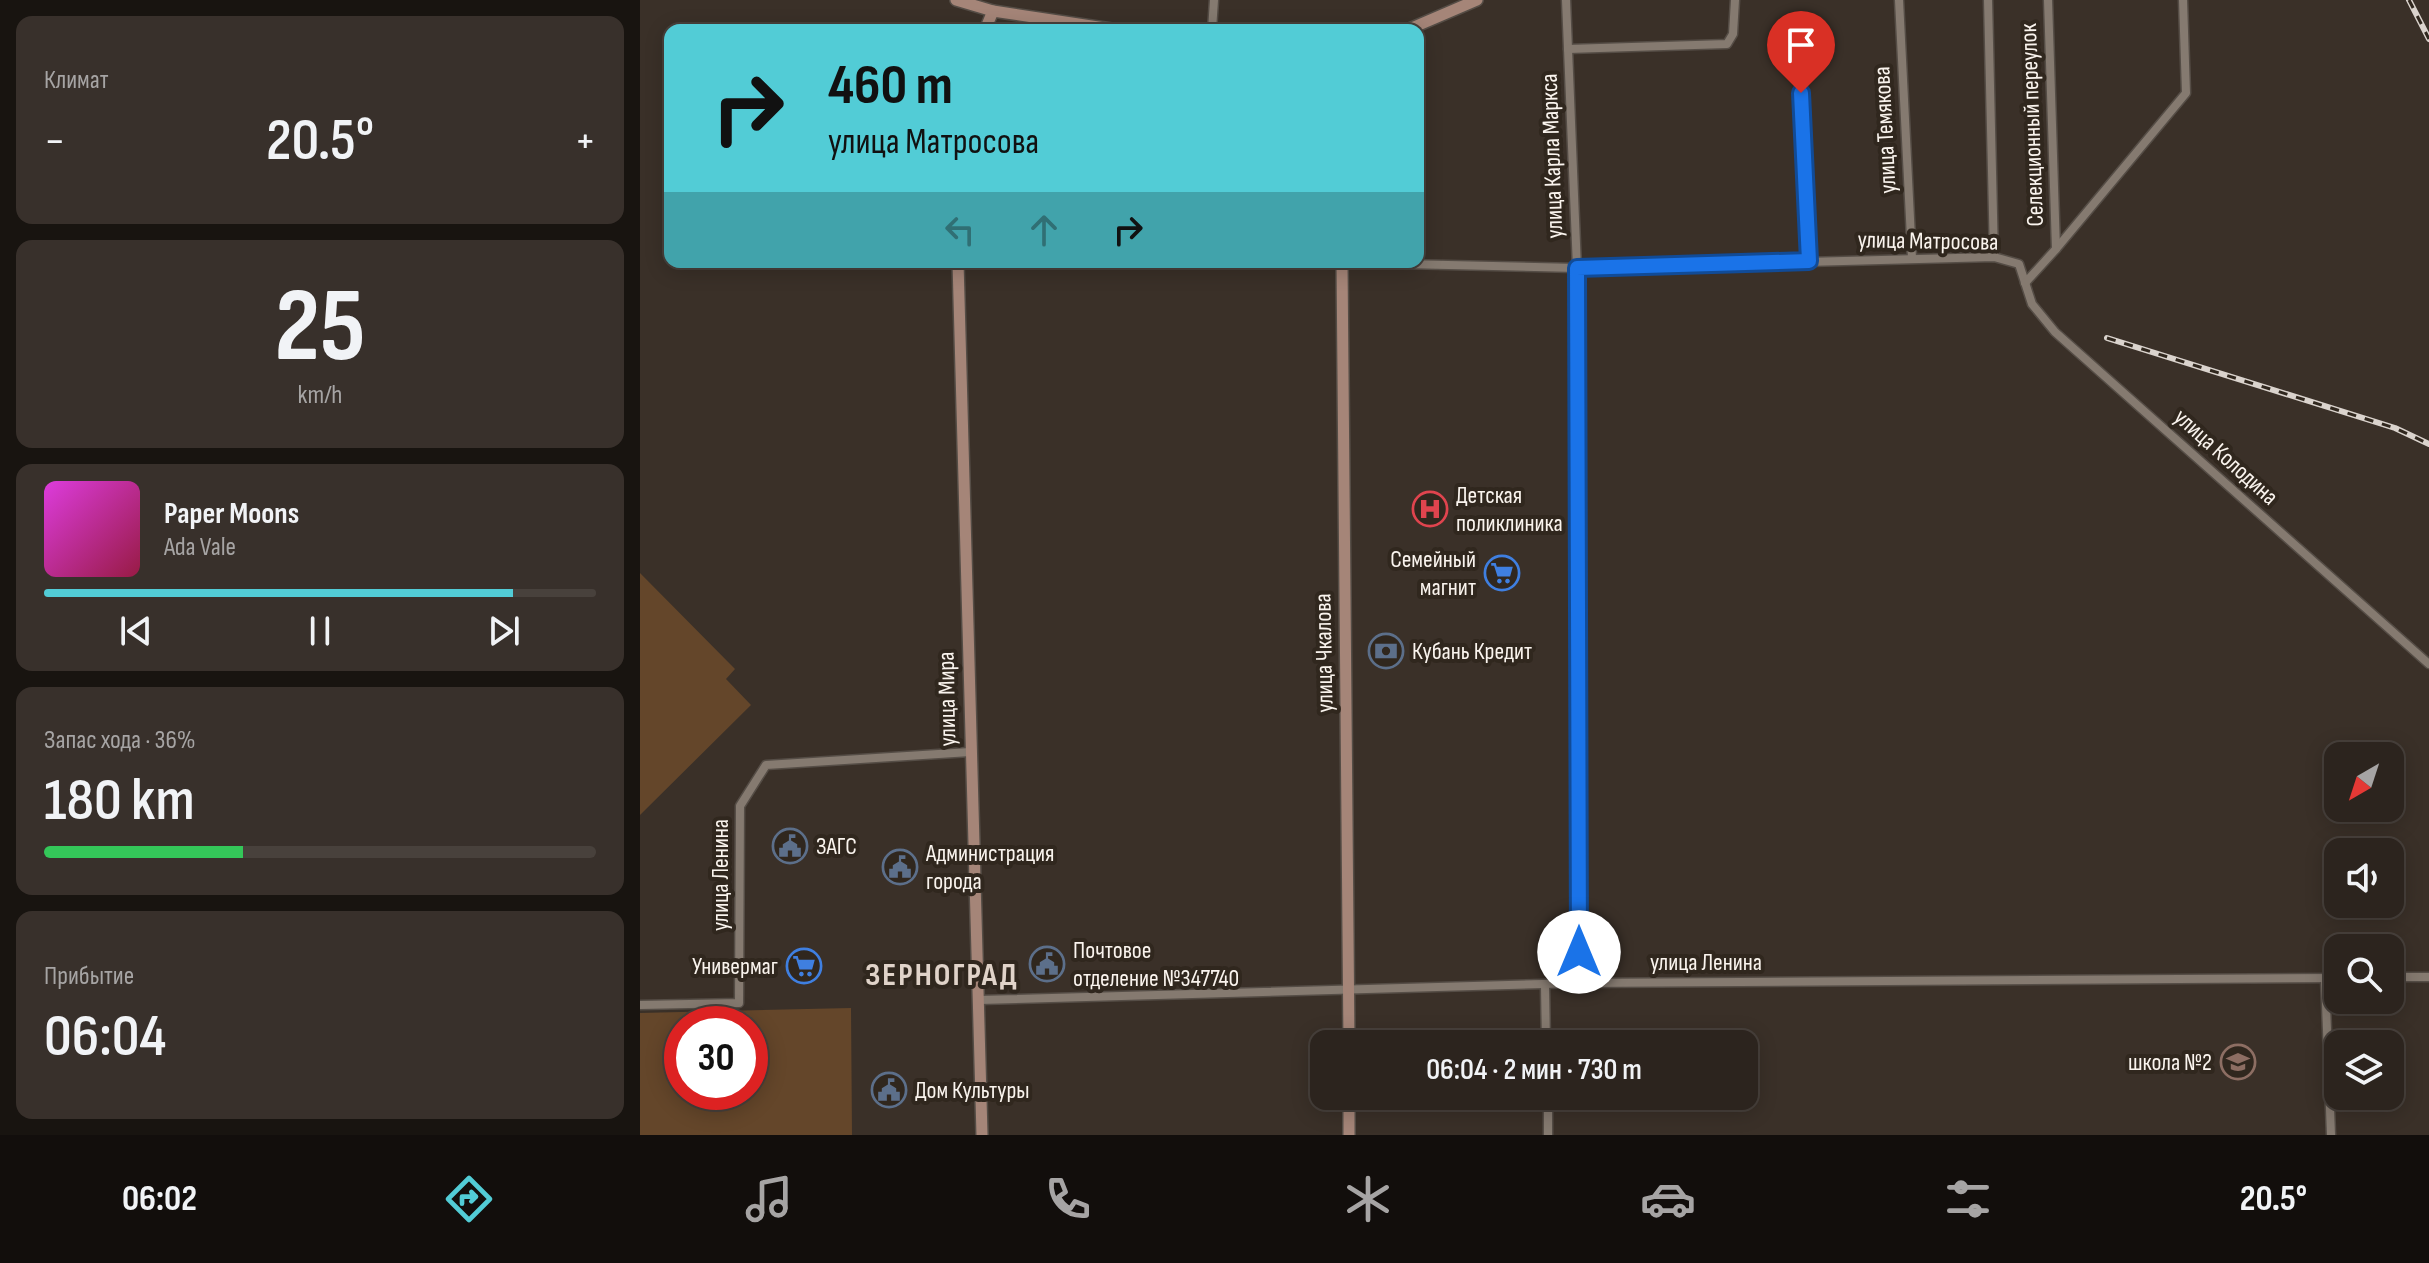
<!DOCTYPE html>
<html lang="ru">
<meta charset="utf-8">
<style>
:root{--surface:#2c241e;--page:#38302b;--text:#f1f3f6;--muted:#a6a4a4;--line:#48413c;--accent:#52ccd6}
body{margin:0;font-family:"Sofia Sans Condensed",sans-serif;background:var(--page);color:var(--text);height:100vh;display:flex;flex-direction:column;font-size:30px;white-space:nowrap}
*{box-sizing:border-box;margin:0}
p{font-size:26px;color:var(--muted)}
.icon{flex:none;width:44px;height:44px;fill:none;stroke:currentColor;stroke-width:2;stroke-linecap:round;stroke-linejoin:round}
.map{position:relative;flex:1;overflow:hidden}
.side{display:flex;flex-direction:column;gap:16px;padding:16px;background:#181410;width:640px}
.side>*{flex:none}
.top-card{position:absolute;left:24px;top:24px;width:760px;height:244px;border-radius:16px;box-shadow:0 4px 20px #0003,0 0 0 2px var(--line);background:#52ccd6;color:#111;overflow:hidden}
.needle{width:52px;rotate:219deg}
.buttons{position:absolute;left:1684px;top:742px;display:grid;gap:16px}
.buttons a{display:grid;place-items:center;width:80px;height:80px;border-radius:16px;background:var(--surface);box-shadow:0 4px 20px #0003,0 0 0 2px var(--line);font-size:40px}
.speed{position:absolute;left:24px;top:1006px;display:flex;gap:16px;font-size:40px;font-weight:700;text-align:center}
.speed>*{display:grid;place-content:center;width:104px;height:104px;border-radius:50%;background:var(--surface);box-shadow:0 4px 20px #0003,0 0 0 2px var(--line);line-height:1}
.speed .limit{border:12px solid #d22;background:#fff;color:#111}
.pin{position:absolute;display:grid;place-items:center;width:68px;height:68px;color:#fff;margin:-82px -34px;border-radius:50% 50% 50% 0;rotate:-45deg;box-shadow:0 0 8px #0007}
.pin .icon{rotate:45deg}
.me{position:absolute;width:88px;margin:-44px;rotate:0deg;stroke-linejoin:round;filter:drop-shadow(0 0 6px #0008)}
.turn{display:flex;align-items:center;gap:28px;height:168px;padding:0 32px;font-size:36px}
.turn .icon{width:104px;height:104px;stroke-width:2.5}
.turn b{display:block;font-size:56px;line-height:68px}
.lanes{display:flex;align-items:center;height:76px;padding:0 32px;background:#0003;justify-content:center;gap:40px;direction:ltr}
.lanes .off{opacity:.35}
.big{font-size:60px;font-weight:600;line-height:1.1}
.side .tile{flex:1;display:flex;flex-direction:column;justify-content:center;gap:12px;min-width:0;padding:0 28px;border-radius:16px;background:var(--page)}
.side .dial{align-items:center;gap:0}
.dial b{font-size:104px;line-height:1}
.song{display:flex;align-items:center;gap:24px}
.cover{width:96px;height:96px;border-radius:12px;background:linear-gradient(135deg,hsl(300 70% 55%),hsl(340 70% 35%))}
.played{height:8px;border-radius:4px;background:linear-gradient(90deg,var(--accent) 85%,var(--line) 85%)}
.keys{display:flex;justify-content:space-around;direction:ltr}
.heat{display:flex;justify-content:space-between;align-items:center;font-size:44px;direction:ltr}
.charge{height:12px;border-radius:6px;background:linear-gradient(90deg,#34c759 36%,var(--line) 0)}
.trip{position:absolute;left:670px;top:1030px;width:448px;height:80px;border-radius:16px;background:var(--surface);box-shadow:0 4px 20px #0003,0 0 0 2px var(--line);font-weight:600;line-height:80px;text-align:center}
.menu{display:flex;height:128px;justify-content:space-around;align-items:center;background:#120e0c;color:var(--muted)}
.menu .icon{width:56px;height:56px}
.menu .current{color:var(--accent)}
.menu b{font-size:36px;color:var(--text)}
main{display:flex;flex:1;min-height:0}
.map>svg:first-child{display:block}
.green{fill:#64462a;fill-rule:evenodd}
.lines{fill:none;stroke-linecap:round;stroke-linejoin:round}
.street-casing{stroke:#554d46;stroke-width:11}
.secondary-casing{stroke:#554d46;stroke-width:14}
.street{stroke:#857a70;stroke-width:8}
.secondary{stroke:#a58578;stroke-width:11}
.rail-casing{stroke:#dad3cd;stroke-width:6}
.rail{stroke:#30271e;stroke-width:3;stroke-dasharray:9;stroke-linecap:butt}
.route-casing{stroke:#114b97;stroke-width:20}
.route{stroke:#1a73e8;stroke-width:14}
.labels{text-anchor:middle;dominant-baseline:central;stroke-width:8;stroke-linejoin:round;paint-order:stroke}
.street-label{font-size:24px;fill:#faf4ee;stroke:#30271e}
.poi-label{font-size:24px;fill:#faf4ee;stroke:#30271e;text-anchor:start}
.district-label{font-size:32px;font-weight:bold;letter-spacing:2px;fill:#e0d3c9;stroke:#30271e}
</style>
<main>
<section class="side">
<div class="tile"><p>Климат</p>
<div class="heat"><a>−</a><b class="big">20.5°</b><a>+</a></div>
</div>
<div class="tile dial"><b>25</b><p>km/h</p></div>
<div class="tile">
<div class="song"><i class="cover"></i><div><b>Paper Moons</b><p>Ada Vale</p></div></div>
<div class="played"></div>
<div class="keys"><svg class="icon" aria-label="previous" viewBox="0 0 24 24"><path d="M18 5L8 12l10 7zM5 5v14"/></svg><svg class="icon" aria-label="pause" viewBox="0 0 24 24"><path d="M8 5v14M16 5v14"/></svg><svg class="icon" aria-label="next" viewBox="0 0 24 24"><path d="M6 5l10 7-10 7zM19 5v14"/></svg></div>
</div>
<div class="tile"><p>Запас хода · 36%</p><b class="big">180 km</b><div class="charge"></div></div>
<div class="tile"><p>Прибытие</p><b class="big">06:04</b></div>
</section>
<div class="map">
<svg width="1789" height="1135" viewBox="0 0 1789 1135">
<rect width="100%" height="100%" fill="#3a3028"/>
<g class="green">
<polygon points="0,573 95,669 86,679 111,705 0,815"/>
<path d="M 211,1008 L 212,1135 L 0,1135 L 0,1013 ZM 110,1024 L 110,1092 L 42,1092 L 42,1024 Z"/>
</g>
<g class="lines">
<g class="street-casing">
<g id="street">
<polyline points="926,0 937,268 939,983"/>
<polyline points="1259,0 1272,258"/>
<polyline points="1348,0 1354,257"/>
<polyline points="572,30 574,0"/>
<polyline points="928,49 1087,44 1093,34 1095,0"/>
<polyline points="1159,66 1169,261"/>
<polyline points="1416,249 1546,93 1543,0"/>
<polyline points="764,264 937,268 1354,257 1379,264 1392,304 1415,332 1789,664"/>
<polyline points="1385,283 1416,249 1408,0"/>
<polyline points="1750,977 1789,977"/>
<polyline points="1685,978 1691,1135"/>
<polyline points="905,986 906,1044"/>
<polyline points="339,1000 939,983 1698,978"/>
<polyline points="0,1005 99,1003 100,806 126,765 330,752"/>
<polyline points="908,1096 908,1135"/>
</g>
</g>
<g class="secondary-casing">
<g id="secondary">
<polyline points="316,0 353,11 478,30"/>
<polyline points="345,30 353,11"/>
<polyline points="767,30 837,0"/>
<polyline points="318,262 342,1135"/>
<polyline points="702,262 709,1044"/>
<polyline points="709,1135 709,1096"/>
</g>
</g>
<use href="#street" class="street"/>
<use href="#secondary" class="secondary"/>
<g class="rail-casing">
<g id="rail">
<polyline points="1769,0 1789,39"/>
<polyline points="1467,338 1755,428 1789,444"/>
</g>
</g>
<use href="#rail" class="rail"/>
</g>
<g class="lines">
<g class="route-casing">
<polyline id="route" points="939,952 937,268 1169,261 1161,93"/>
</g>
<use href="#route" class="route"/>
</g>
<defs>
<g id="hospital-ring" transform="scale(1.8)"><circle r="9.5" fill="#30271e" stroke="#e0444e" stroke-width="1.5"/><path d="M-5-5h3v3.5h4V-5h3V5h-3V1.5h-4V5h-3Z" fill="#e0444e"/></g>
<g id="supermarket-ring" transform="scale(1.8)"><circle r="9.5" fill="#30271e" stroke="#3f7fe0" stroke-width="1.5"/><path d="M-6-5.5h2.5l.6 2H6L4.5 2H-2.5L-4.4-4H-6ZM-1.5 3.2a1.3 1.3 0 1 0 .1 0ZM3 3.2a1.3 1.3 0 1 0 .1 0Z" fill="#3f7fe0"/></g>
<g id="bank-ring" transform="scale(1.8)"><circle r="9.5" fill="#30271e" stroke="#5c6f8a" stroke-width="1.5"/><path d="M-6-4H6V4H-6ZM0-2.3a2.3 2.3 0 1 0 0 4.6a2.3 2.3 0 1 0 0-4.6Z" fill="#5c6f8a"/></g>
<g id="civic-ring" transform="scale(1.8)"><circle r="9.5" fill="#30271e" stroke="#5c6f8a" stroke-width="1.5"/><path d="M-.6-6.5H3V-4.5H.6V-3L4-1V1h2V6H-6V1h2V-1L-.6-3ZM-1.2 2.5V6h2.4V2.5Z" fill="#5c6f8a"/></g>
<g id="school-ring" transform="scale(1.8)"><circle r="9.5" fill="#30271e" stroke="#8d6e63" stroke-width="1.5"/><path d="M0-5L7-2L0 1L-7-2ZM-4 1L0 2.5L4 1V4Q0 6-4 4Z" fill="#8d6e63"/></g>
</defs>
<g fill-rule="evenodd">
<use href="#hospital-ring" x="790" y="509"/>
<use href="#supermarket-ring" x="862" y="573"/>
<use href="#bank-ring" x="746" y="651"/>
<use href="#civic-ring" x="150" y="846"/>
<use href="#civic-ring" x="260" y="867"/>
<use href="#civic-ring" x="407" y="964"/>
<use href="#supermarket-ring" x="164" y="966"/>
<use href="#school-ring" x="1598" y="1062"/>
<use href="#civic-ring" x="249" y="1090"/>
</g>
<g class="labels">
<g class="street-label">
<text transform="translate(1392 125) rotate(-92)">Селекционный переулок</text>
<text transform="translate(1245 130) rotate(-93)">улица Темякова</text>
<text transform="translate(912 156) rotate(-92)">улица Карла Маркса</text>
<text transform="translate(1288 241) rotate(1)">улица Матросова</text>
<text transform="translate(1586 457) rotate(42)">улица Колодина</text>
<text transform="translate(684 653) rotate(-91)">улица Чкалова</text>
<text transform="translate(307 699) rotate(-91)">улица Мира</text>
<text transform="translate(80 875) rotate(-90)">улица Ленина</text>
<text x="1066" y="962">улица Ленина</text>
</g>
<g class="poi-label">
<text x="816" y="495">Детская<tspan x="816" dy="28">поликлиника</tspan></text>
<text x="836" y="559" text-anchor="end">Семейный<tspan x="836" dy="28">магнит</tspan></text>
<text x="772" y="651">Кубань Кредит</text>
<text x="176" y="846">ЗАГС</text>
<text x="286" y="853">Администрация<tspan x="286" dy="28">города</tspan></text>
<text x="433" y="950">Почтовое<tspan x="433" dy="28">отделение №347740</tspan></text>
<text x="138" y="966" text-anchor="end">Универмаг</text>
<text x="1572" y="1062" text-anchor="end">школа №2</text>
<text x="275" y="1090">Дом Культуры</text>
</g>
<g class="district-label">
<text x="302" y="975">ЗЕРНОГРАД</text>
</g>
</g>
</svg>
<div class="buttons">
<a><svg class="needle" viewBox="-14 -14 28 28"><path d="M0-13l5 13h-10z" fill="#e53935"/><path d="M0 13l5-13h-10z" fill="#a6a4a4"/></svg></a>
<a><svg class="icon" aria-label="sound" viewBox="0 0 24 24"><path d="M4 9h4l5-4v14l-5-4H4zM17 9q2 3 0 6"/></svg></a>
<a><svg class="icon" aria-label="search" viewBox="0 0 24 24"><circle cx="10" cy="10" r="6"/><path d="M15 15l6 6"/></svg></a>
<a><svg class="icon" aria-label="layers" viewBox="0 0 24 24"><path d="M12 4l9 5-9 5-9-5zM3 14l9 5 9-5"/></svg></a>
</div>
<div class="speed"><div class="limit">30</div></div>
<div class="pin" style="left:1161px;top:93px;background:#d93025"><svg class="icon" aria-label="arrive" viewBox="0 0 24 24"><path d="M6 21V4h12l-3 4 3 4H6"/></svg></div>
<svg class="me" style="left:939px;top:952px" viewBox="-20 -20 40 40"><circle r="19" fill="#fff"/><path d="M0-13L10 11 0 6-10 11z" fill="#1a73e8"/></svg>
<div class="trip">06:04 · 2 мин · 730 m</div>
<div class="top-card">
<div class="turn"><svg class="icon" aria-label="right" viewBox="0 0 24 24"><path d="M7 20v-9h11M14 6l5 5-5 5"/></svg><div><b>460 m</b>улица Матросова</div></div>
<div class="lanes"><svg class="icon off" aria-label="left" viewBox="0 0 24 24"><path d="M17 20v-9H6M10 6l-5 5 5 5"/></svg><svg class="icon off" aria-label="ahead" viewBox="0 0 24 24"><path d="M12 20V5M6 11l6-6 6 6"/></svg><svg class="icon" aria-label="right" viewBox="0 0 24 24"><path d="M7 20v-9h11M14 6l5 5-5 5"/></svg></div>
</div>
</div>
</main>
<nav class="menu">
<b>06:02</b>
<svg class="icon current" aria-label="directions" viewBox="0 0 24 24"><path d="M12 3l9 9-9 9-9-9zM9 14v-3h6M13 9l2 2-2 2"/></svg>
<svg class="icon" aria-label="music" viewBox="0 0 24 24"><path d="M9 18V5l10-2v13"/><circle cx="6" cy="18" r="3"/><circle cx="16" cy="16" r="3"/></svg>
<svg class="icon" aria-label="phone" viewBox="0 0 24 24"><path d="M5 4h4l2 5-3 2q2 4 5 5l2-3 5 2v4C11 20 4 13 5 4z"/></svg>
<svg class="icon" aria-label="climate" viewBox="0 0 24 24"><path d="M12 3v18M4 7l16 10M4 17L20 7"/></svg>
<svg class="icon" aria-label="car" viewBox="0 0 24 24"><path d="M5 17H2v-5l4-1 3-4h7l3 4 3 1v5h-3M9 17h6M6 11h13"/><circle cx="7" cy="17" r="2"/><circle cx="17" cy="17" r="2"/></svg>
<svg class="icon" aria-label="filters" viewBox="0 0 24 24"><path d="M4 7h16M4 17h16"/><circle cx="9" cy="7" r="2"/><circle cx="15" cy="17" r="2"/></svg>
<b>20.5°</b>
</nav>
